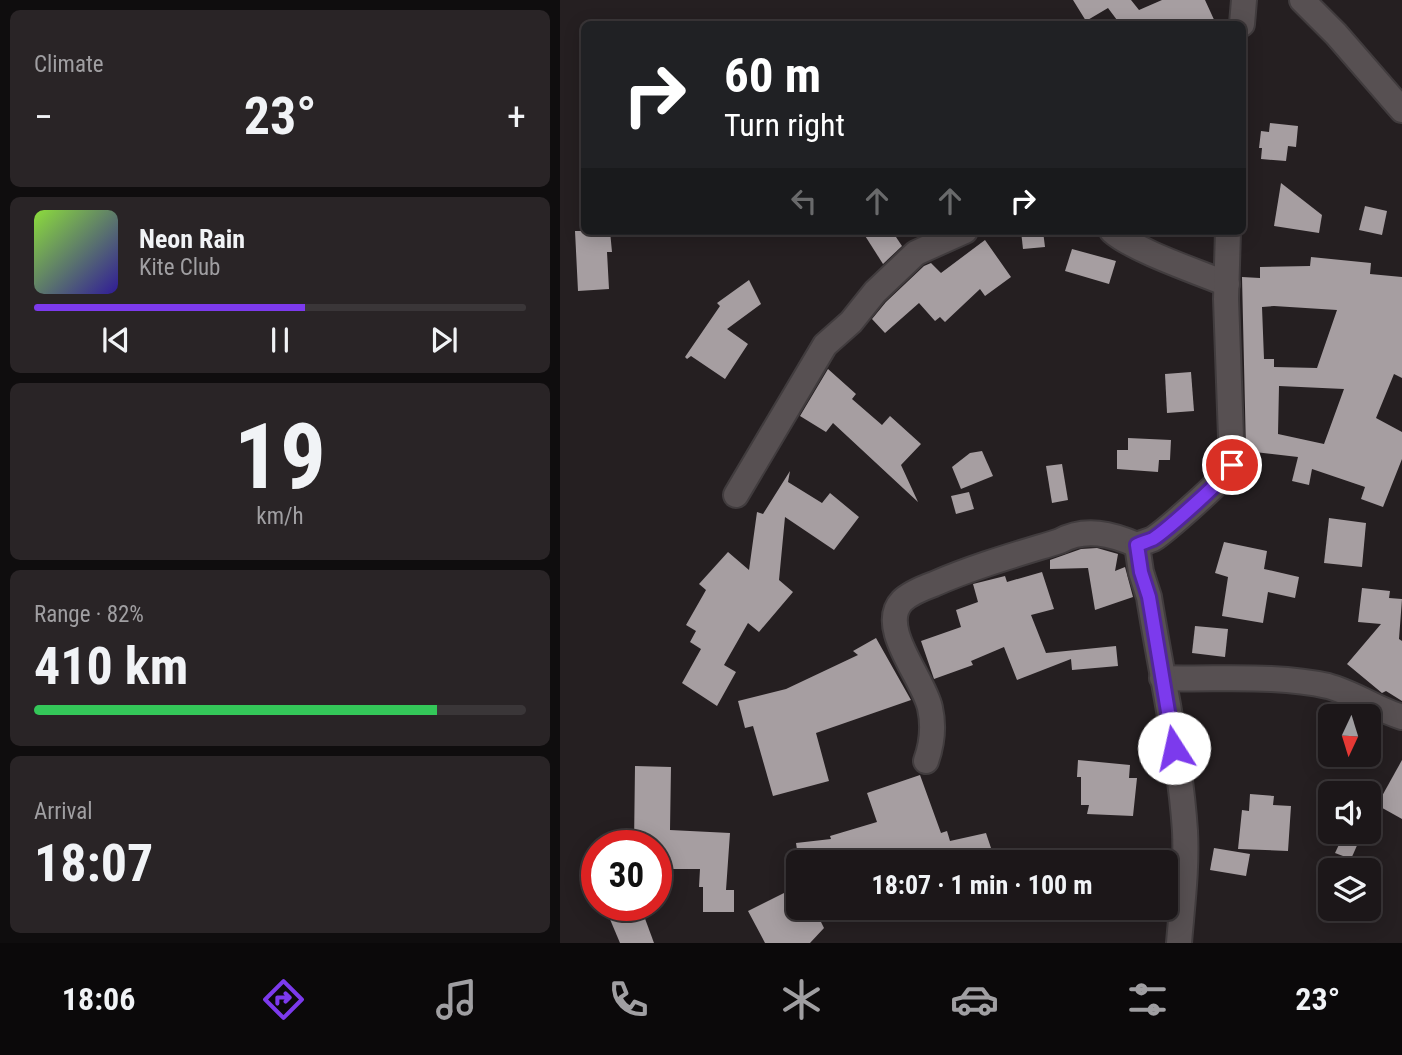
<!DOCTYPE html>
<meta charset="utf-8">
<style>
:root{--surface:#1c1719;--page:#292426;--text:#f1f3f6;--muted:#a09fa2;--line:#3a3638;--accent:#7c3aed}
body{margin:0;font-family:"Roboto Condensed",sans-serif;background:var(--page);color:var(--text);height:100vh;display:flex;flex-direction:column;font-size:26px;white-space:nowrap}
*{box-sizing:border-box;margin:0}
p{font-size:23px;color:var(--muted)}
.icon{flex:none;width:38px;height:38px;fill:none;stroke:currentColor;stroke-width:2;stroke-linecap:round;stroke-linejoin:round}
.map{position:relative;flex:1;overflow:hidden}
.sheet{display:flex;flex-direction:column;gap:10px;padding:10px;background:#0f0d0e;width:560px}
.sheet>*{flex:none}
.hud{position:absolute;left:21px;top:21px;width:665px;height:214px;border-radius:10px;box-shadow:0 4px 18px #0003,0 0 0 2px var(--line);background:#202124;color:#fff;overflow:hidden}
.needle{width:46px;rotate:184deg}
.buttons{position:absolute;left:758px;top:704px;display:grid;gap:14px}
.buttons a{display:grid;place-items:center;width:63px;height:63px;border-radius:10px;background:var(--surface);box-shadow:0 4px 18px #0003,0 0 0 2px var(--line);font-size:35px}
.speed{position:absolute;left:21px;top:830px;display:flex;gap:14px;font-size:35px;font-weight:700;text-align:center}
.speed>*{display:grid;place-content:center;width:91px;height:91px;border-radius:50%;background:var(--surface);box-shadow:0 4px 18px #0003,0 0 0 2px var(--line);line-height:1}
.speed .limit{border:10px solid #d22;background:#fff;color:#111}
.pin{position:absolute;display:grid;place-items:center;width:60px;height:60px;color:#fff;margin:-30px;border:4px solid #fff;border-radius:50%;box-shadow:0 2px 7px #0007}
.me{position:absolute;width:77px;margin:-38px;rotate:350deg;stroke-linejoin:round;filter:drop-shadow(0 0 5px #0008)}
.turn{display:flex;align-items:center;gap:24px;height:147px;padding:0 28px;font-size:32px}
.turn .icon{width:91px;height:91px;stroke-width:2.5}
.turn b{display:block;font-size:49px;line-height:60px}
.lanes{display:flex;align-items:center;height:66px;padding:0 28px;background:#0003;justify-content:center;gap:35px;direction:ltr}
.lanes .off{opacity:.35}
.big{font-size:52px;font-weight:700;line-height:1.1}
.sheet .widget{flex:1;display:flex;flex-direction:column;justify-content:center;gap:10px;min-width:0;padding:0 24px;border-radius:10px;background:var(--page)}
.sheet .dial{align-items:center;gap:0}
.dial b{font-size:91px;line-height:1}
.song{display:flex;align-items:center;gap:21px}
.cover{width:84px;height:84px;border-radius:10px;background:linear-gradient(135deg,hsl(90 70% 55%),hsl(250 70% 35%))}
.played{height:7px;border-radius:4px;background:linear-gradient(90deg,var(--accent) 55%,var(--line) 55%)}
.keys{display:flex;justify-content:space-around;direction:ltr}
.heat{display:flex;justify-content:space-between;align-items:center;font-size:38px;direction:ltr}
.charge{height:10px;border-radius:5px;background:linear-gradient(90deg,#34c759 82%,var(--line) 0)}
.trip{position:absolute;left:226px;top:850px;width:392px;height:70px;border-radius:10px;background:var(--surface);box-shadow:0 4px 18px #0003,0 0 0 2px var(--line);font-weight:700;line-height:70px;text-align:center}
.tabs{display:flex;height:112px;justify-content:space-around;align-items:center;background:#0b090a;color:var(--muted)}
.tabs .icon{width:49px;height:49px}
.tabs .on{color:var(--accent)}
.tabs b{font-size:32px;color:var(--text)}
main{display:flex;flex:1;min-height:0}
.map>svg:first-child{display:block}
.building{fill:#a69ea1;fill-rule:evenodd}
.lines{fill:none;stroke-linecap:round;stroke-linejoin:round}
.street-casing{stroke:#413c3e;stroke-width:28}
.street{stroke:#575052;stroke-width:24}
.route-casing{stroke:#51269a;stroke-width:18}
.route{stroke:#7c3aed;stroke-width:12}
</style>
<main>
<section class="sheet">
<div class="widget"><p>Climate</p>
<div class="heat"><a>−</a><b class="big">23°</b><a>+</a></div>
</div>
<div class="widget">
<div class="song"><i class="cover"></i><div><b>Neon Rain</b><p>Kite Club</p></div></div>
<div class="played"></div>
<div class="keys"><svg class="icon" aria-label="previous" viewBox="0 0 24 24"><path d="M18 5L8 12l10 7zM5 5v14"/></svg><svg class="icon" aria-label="pause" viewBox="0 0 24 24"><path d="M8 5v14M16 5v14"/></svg><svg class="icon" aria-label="next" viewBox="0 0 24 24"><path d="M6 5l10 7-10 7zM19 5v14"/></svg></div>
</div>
<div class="widget dial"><b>19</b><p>km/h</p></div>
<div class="widget"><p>Range · 82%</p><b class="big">410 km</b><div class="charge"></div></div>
<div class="widget"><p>Arrival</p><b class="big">18:07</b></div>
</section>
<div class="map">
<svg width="842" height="943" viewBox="0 0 842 943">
<rect width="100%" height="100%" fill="#251f21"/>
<g class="building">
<polygon points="513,0 571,0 579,10 602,0 645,0 656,24 547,24 557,20 548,8 526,21"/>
<polygon points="710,123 738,126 736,147 728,146 726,161 701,159 702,148 699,148 701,131 709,132"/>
<polygon points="721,183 762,215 759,233 714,226"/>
<polygon points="805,206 827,211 822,235 799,230"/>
<polygon points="15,231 50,231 52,252 47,252 49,289 18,291"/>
<polygon points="302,231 332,231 342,246 323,264"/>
<polygon points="461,231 483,231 485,247 463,249"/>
<polygon points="425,240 451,277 425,296 420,289 385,322 380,317 375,321 359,303 325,333 312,319 326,302 364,266 371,263 381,273"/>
<polygon points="512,249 556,261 549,284 505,271"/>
<path d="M 751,257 L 811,263 L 810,274 L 842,277 L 842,378 L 834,374 L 816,418 L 842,432 L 842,459 L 823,507 L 801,499 L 805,487 L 752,469 L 749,485 L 732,481 L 738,457 L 686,451 L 682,277 L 700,278 L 700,267 L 750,266 ZM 714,306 L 777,310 L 757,368 L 714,367 L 714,359 L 704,359 L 702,307 ZM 719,386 L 784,389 L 764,444 L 718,434 Z"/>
<polygon points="189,280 201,304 167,329 188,344 165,379 131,356 127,359 125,357 160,306 157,303"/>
<polygon points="268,369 296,394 292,399 322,425 330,416 361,444 341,465 358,502 273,423 266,432 240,416"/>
<polygon points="631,372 634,411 607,413 605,374"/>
<polygon points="568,438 611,440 610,460 599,460 598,472 557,469 557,450 568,450"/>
<polygon points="422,451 433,476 401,489 392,467 410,453"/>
<polygon points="502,464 508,500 492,503 486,466"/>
<polygon points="230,471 228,482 262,503 270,493 299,517 274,550 225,517 219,580 233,592 199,632 188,623 164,665 176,672 157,706 122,683 141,649 130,642 136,631 126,625 146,590 139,584 168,552 189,570 197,512 203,514"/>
<polygon points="409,492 414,509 396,514 391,496"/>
<polygon points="769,518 806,523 802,567 764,563"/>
<polygon points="664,542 707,551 704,569 739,577 735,598 708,592 703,623 662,616 668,577 655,573"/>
<polygon points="537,548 558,554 555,571 565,567 573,597 535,610 528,568 490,569 490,560 521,549"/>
<polygon points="482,572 494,609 471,615 486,653 556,646 558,666 512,670 511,659 457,680 444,647 411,661 413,665 374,679 361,641 401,627 396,610 418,602 413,584 445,576 447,582"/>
<polygon points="802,588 830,591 829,598 842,599 839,639 842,641 842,701 826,691 822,693 787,664 821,624 798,622"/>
<polygon points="635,626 668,629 665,657 632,653"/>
<polygon points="316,638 351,700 256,733 269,781 213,796 193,726 185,728 178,701 226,689 298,655 293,651"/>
<polygon points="518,760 570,765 569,778 577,778 573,816 527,814 529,805 521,805 521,777 517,777"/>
<polygon points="842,760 842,819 817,805"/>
<polygon points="75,766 111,767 110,830 170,833 166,890 174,890 174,912 143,912 143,887 139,887 140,869 96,869 96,845 74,845"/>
<polygon points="360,775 381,833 387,831 390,841 426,833 436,863 239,863 236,843 271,839 270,836 317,822 307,793"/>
<polygon points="690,794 714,796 713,805 731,806 728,851 678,849 682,810 689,811"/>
<polygon points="784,834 799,841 791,859 775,853"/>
<polygon points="654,848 690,854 686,876 650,870"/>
<polygon points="238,886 238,908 254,908 264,928 250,943 205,943 188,911"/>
<polygon points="44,905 80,905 94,943 60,943"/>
</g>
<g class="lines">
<g class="street-casing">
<g id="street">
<polyline points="742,0 776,34 842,110"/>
<polyline points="682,24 684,0"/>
<path d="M 552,231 C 573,250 638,272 667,284"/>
<polyline points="176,495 265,345 291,322 315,292 356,253 405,231"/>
<path d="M 602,678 C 655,680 716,674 768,686 C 794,693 816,709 842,717"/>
<path d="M 366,761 C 372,744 374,726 370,708 C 364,679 317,627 342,601 C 350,593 363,588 374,584 C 415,566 458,554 500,541 C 525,527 552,534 577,545"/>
<path d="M 619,943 C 622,906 627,868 625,831 C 620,755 601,673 589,597 L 581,572 L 577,545 C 582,543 588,541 593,539 C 604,532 669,476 672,465 L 666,299 L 668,231"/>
</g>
</g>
<use href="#street" class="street"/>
</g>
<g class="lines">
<g class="route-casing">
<path id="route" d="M 614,748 L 589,597 L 581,572 L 577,545 C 582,543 588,541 593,539 C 604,532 669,476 672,465"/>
</g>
<use href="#route" class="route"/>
</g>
</svg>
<div class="buttons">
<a><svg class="needle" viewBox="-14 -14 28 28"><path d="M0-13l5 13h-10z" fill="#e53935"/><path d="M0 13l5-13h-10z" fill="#a09fa2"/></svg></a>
<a><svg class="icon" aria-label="sound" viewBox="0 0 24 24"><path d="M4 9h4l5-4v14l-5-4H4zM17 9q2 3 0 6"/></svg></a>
<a><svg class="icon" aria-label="layers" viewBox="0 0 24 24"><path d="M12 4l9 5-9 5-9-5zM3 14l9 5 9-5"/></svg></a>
</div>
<div class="speed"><div class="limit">30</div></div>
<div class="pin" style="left:672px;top:465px;background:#d93025"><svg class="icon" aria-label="arrive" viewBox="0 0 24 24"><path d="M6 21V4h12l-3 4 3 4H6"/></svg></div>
<svg class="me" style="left:614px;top:748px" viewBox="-20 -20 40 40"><circle r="19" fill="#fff"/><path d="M0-13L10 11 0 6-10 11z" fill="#7c3aed"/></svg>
<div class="trip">18:07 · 1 min · 100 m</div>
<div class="hud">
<div class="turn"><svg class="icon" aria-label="right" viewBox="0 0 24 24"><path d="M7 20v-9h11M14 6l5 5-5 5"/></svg><div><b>60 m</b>Turn right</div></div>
<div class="lanes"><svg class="icon off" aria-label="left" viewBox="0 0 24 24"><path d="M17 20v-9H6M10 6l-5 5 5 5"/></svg><svg class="icon off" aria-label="ahead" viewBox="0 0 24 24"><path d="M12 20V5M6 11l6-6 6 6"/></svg><svg class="icon off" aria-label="ahead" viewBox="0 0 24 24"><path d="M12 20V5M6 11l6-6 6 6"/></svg><svg class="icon" aria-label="right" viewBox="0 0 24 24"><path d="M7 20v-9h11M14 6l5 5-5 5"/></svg></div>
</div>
</div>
</main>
<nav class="tabs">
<b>18:06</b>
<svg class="icon on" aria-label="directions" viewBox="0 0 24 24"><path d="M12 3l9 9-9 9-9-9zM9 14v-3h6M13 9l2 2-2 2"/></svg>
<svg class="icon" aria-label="music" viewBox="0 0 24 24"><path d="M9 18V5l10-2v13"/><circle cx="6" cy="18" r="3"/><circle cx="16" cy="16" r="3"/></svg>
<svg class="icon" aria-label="phone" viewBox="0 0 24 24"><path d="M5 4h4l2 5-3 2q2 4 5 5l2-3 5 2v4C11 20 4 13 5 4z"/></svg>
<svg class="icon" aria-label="climate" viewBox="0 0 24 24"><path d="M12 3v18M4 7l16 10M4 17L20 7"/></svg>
<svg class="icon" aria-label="car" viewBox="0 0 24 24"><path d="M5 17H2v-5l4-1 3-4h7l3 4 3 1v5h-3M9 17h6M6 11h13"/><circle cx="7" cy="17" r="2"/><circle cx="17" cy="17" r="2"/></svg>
<svg class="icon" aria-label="filters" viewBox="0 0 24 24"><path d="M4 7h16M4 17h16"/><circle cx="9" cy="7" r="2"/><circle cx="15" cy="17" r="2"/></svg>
<b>23°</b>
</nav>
